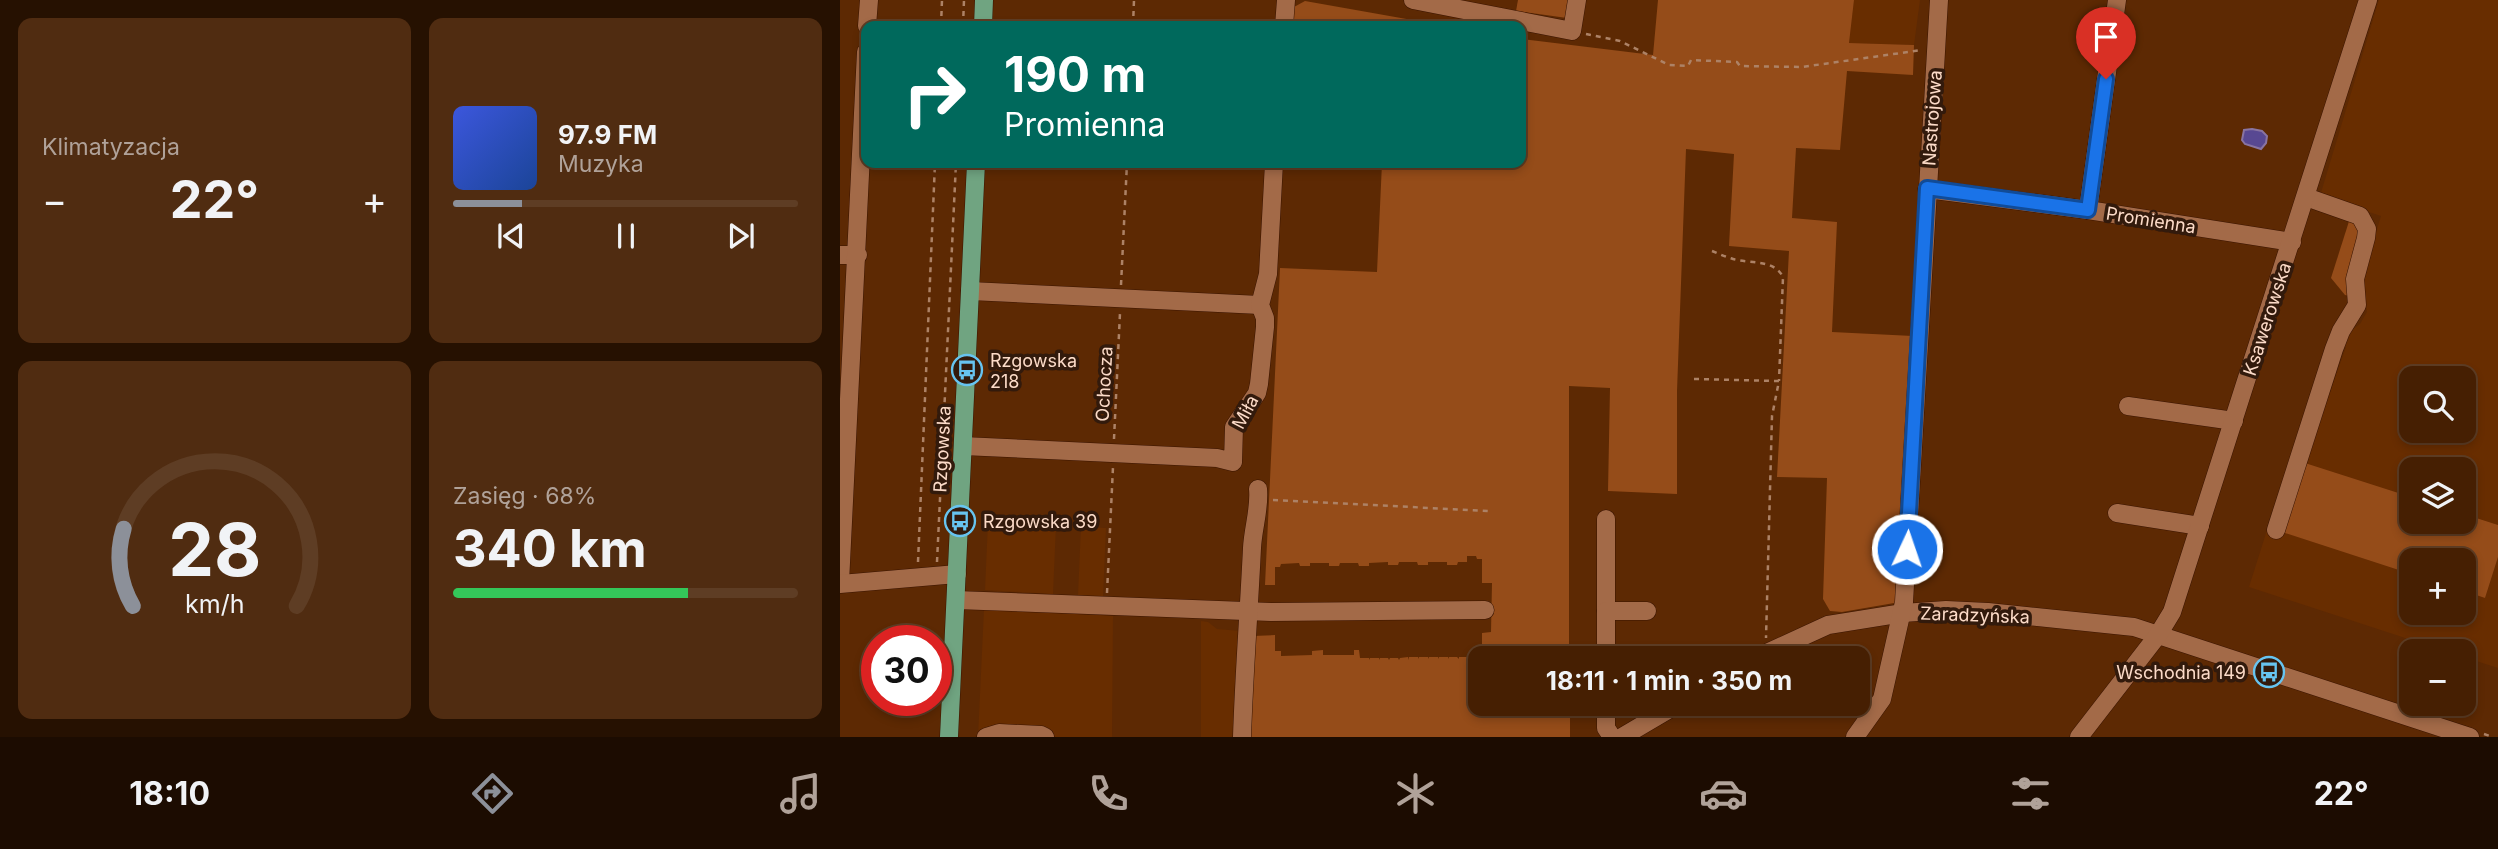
<!DOCTYPE html>
<html lang="pl">
<meta charset="utf-8">
<style>
:root{--surface:#461f02;--page:#502c11;--text:#f1f3f6;--muted:#b0a299;--line:#5e3d24;--accent:#8c9099}
body{margin:0;font-family:Inter,sans-serif;background:var(--page);color:var(--text);height:100vh;display:flex;flex-direction:column;font-size:26px;white-space:nowrap}
*{box-sizing:border-box;margin:0}
p{font-size:23px;color:var(--muted)}
.icon{flex:none;width:38px;height:38px;fill:none;stroke:currentColor;stroke-width:2;stroke-linecap:round;stroke-linejoin:round}
.map{position:relative;flex:1;overflow:hidden}
.panel{display:flex;flex-direction:column;gap:18px;padding:18px;background:#261101;width:840px}
.panel>*{flex:none}
.hud{position:absolute;left:21px;top:21px;width:665px;height:147px;border-radius:14px;box-shadow:0 4px 10px #0003,0 0 0 2px var(--line);background:#00695c;color:#fff;overflow:hidden}
.fabs{position:absolute;left:1559px;top:366px;display:grid;gap:14px}
.fabs a{display:grid;place-items:center;width:77px;height:77px;border-radius:14px;background:var(--surface);box-shadow:0 4px 10px #0003,0 0 0 2px var(--line);font-size:35px}
.speed{position:absolute;left:21px;top:625px;display:flex;gap:14px;font-size:35px;font-weight:700;text-align:center}
.speed>*{display:grid;place-content:center;width:91px;height:91px;border-radius:50%;background:var(--surface);box-shadow:0 4px 10px #0003,0 0 0 2px var(--line);line-height:1}
.speed .limit{border:10px solid #d22;background:#fff;color:#111}
.pin{position:absolute;display:grid;place-items:center;width:60px;height:60px;color:#fff;margin:-72px -30px;border-radius:50% 50% 50% 0;rotate:-45deg;box-shadow:0 0 7px #0007}
.pin .icon{rotate:45deg}
.me{position:absolute;width:77px;margin:-38px;rotate:3deg;stroke-linejoin:round;filter:drop-shadow(0 0 5px #0008)}
.turn{display:flex;align-items:center;gap:24px;height:147px;padding:0 28px;font-size:32px}
.turn .icon{width:91px;height:91px;stroke-width:2.5}
.turn b{display:block;font-size:49px;line-height:60px}
.big{font-size:52px;font-weight:700;line-height:1.1}
.panel .tile{flex:1;display:flex;flex-direction:column;justify-content:center;gap:10px;min-width:0;padding:0 24px;border-radius:14px;background:var(--page)}
.panel .dial{align-items:center;gap:0}
.dial svg{height:182px;overflow:visible;fill:none;stroke:var(--line);stroke-width:7;stroke-linecap:round;text-anchor:middle}
.dial text{fill:var(--text);stroke:none}
.song{display:flex;align-items:center;gap:21px}
.cover{width:84px;height:84px;border-radius:10px;background:linear-gradient(135deg,hsl(230 70% 55%),hsl(220 70% 35%))}
.played{height:7px;border-radius:4px;background:linear-gradient(90deg,var(--accent) 20%,var(--line) 20%)}
.keys{display:flex;justify-content:space-around;direction:ltr}
.heat{display:flex;justify-content:space-between;align-items:center;font-size:38px;direction:ltr}
.charge{height:10px;border-radius:5px;background:linear-gradient(90deg,#34c759 68%,var(--line) 0)}
.panel .tiles{flex:1;display:grid;gap:18px;grid-template-columns:repeat(2,1fr)}
.trip{position:absolute;left:628px;top:646px;width:402px;height:70px;border-radius:14px;background:var(--surface);box-shadow:0 4px 10px #0003,0 0 0 2px var(--line);font-weight:700;line-height:70px;text-align:center}
.dock{display:flex;height:112px;justify-content:space-around;align-items:center;background:#1c0c01;color:var(--muted)}
.dock .icon{width:49px;height:49px}
.dock .on{color:var(--accent)}
.dock b{font-size:32px;color:var(--text)}
main{display:flex;flex:1;min-height:0}
.map>svg:first-child{display:block}
.built{fill:#682d00;fill-rule:evenodd}
.green{fill:#954c19}
.water{fill:#584892;stroke:#8974a2;stroke-width:2}
.lines{fill:none;stroke-linecap:round;stroke-linejoin:round}
.minor-casing{stroke:#3a1400;stroke-width:19}
.major-casing{stroke:#3a1400;stroke-width:19}
.path{stroke:#ad8266;stroke-width:2.5;stroke-dasharray:5 5;stroke-linecap:butt}
.minor{stroke:#a36a48;stroke-width:18}
.major{stroke:#70a481;stroke-width:18}
.route-casing{stroke:#114b97;stroke-width:18}
.route{stroke:#1a73e8;stroke-width:12}
.labels{text-anchor:middle;dominant-baseline:central;stroke-width:7;stroke-linejoin:round;paint-order:stroke}
.street-label{font-size:18px;fill:#fcdbc8;stroke:#321a0c}
.poi-label{font-size:18px;fill:#fcdbc8;stroke:#321a0c;text-anchor:start}
</style>
<main>
<section class="panel">
<div class="tiles">
<div class="tile"><p>Klimatyzacja</p>
<div class="heat"><a>−</a><b class="big">22°</b><a>+</a></div>
</div>
<div class="tile">
<div class="song"><i class="cover"></i><div><b>97.9 FM</b><p>Muzyka</p></div></div>
<div class="played"></div>
<div class="keys"><svg class="icon" aria-label="previous" viewBox="0 0 24 24"><path d="M18 5L8 12l10 7zM5 5v14"/></svg><svg class="icon" aria-label="pause" viewBox="0 0 24 24"><path d="M8 5v14M16 5v14"/></svg><svg class="icon" aria-label="next" viewBox="0 0 24 24"><path d="M6 5l10 7-10 7zM19 5v14"/></svg></div>
</div>
<div class="tile dial"><svg viewBox="0 0 100 80">
<path d="M14 69A42 42 0 1 1 86 69"/>
<path d="M14 69A42 42 0 0 1 10 35" stroke="#8c9099"/>
<text x="50" y="56" font-size="32" font-weight="700">28</text>
<text x="50" y="72" font-size="11">km/h</text>
</svg></div>
<div class="tile"><p>Zasięg · 68%</p><b class="big">340 km</b><div class="charge"></div></div>
</div>
</section>
<div class="map">
<svg width="1658" height="737" viewBox="0 0 1658 737">
<rect width="100%" height="100%" fill="#5d2903"/>
<g class="built">
<polygon points="1014,0 1080,0 1074,45 1009,43"/>
<path d="M 1539,0 L 1658,0 L 1658,525 L 1624,514 L 1624,469 L 1572,469 L 1571,497 L 1465,463 L 1506,347 L 1504,346 L 1508,333 L 1520,324 L 1527,312 L 1521,280 L 1541,216 L 1480,196 ZM 1572,378 L 1624,378 L 1624,430 L 1572,430 Z"/>
<polygon points="148,522 216,525 213,594 145,590"/>
<polygon points="241,527 266,528 263,597 238,595"/>
<polygon points="1428,527 1571,574 1572,612 1624,612 1624,591 1645,598 1658,557 1658,668 1624,657 1624,651 1605,651 1409,587"/>
<polygon points="144,609 273,616 272,737 138,737"/>
<polygon points="361,621 368,622 377,629 401,631 395,737 361,737"/>
</g>
<g class="green">
<polygon points="678,0 731,0 727,18 676,11"/>
<polygon points="818,0 1014,0 1009,43 1074,45 1073,75 1007,71 1000,150 956,148 952,218 997,222 992,332 1073,336 1060,602 1002,612 990,611 983,599 987,478 937,477 949,251 889,246 894,154 846,149 837,391 837,494 768,491 770,388 729,386 729,658 640,658 640,704 730,704 730,737 408,737 413,636 435,635 435,651 441,651 441,656 472,655 472,651 483,650 483,655 514,655 514,650 519,650 520,658 529,658 529,660 530,658 539,658 539,660 540,658 548,658 549,660 550,658 558,658 559,660 560,658 568,657 569,660 569,657 578,657 579,659 579,657 588,657 588,659 589,657 598,657 599,659 599,657 608,657 609,659 609,657 617,657 619,659 619,657 627,657 628,659 629,657 638,657 638,653 642,652 642,633 651,632 652,583 642,583 642,559 637,559 636,556 627,556 627,562 618,562 617,565 607,565 607,562 588,562 588,565 578,565 577,562 559,562 558,565 548,565 548,562 529,563 529,566 519,566 518,563 500,563 499,566 489,566 489,563 470,563 470,566 460,566 459,563 441,564 440,567 435,567 435,585 425,585 440,268 537,272 542,163 681,163 681,39 813,55"/>
<polygon points="465,1 606,26 453,26 454,7"/>
<polygon points="1511,215 1519,221 1513,297 1505,295 1491,278"/>
<polygon points="1465,463 1571,497 1572,522 1624,522 1624,514 1658,525 1658,557 1645,598 1624,591 1624,560 1572,560 1571,574 1442,532"/>
</g>
<polygon class="water" points="1412,129 1422,131 1427,136 1426,143 1421,149 1405,144 1402,140 1404,130"/>
<g class="lines">
<g class="minor-casing">
<g id="minor">
<polyline points="573,0 732,31 737,0"/>
<polyline points="27,26 29,0"/>
<polyline points="444,26 446,0"/>
<polyline points="1087,189 1248,210 1452,242"/>
<polyline points="1248,210 1277,0"/>
<polyline points="0,255 18,255"/>
<polyline points="130,291 420,305"/>
<polyline points="1288,406 1394,421"/>
<polyline points="123,446 377,458 393,462 394,427 417,393 419,384 425,327 425,318 420,305 428,274 434,163"/>
<polyline points="1277,513 1360,526"/>
<polyline points="766,519 766,611"/>
<polyline points="1436,530 1494,349 1501,331 1517,305 1515,279 1526,238 1527,229 1520,216 1466,197"/>
<polyline points="0,583 26,52"/>
<polyline points="0,584 117,574"/>
<polyline points="116,600 431,612 645,610"/>
<polyline points="766,658 766,611 807,611"/>
<polyline points="916,658 988,625 1063,613 1106,610 1148,612 1294,627 1630,737"/>
<polyline points="766,704 766,728 772,737"/>
<polyline points="146,737 159,733 201,735 205,737"/>
<path d="M 402,737 C 404,674 409,611 412,548 C 413,528 420,508 418,489"/>
<polyline points="782,737 838,704"/>
<polyline points="1015,737 1042,699 1064,602 1099,0"/>
<polyline points="1239,737 1318,635 1332,612 1528,0"/>
</g>
</g>
<g class="major-casing">
<g id="major">
<polyline points="143,26 144,0"/>
<polyline points="109,737 136,163"/>
</g>
</g>
<g class="path">
<polyline points="101,26 102,0"/>
<polyline points="123,26 124,0"/>
<polyline points="293,26 294,0"/>
<polyline points="746,34 780,41 829,65 848,66 851,60 897,62 900,66 962,67 1082,50"/>
<path d="M 872,251 C 879,254 886,257 893,259 C 911,264 934,259 943,277 L 939,381"/>
<polyline points="281,285 287,163"/>
<polyline points="854,379 939,381 932,416 926,638"/>
<polyline points="274,439 280,313"/>
<polyline points="433,500 649,511"/>
<polyline points="78,562 95,163"/>
<polyline points="97,562 116,163"/>
<polyline points="267,593 273,467"/>
<polyline points="1644,734 1653,737"/>
</g>
<use href="#minor" class="minor"/>
<use href="#major" class="major"/>
</g>
<g class="lines">
<g class="route-casing">
<polyline id="route" points="1067,549 1087,188 1248,210 1266,79"/>
</g>
<use href="#route" class="route"/>
</g>
<defs>
<g id="bus-ring" transform="scale(1.575)"><circle r="9.5" fill="#321a0c" stroke="#67c4f0" stroke-width="1.5"/><path d="M-5-6H5V4H4V6H2V4H-2V6H-4V4H-5ZM-3.5-4V0h7V-4ZM-3.5 1.2v1.5H-2V1.2ZM2 1.2v1.5H3.5V1.2Z" fill="#67c4f0"/></g>
</defs>
<g fill-rule="evenodd">
<use href="#bus-ring" x="127" y="370"/>
<use href="#bus-ring" x="120" y="521"/>
<use href="#bus-ring" x="1429" y="672"/>
</g>
<g class="labels">
<g class="street-label">
<text transform="translate(1092 118) rotate(-86)">Nastrojowa</text>
<text transform="translate(1311 220) rotate(9)">Promienna</text>
<text transform="translate(1427 319) rotate(-72)">Ksawerowska</text>
<text transform="translate(264 384) rotate(-87)">Ochocza</text>
<text transform="translate(405 412) rotate(-62)">Miła</text>
<text transform="translate(102 449) rotate(-87)">Rzgowska</text>
<text transform="translate(1135 615) rotate(2)">Zaradzyńska</text>
</g>
<g class="poi-label">
<text x="150" y="360">Rzgowska<tspan x="150" dy="21">218</tspan></text>
<text x="143" y="521">Rzgowska 39</text>
<text x="1406" y="672" text-anchor="end">Wschodnia 149</text>
</g>
</g>
</svg>
<div class="fabs">
<a><svg class="icon" aria-label="search" viewBox="0 0 24 24"><circle cx="10" cy="10" r="6"/><path d="M15 15l6 6"/></svg></a>
<a><svg class="icon" aria-label="layers" viewBox="0 0 24 24"><path d="M12 4l9 5-9 5-9-5zM3 14l9 5 9-5"/></svg></a>
<a>+</a>
<a>−</a>
</div>
<div class="speed"><div class="limit">30</div></div>
<div class="pin" style="left:1266px;top:79px;background:#d93025"><svg class="icon" aria-label="arrive" viewBox="0 0 24 24"><path d="M6 21V4h12l-3 4 3 4H6"/></svg></div>
<svg class="me" style="left:1067px;top:549px" viewBox="-20 -20 40 40"><circle r="17" fill="#1a73e8" stroke="#fff" stroke-width="3"/><path d="M0-11L8 9 0 5-8 9z" fill="#fff"/></svg>
<div class="trip">18:11 · 1 min · 350 m</div>
<div class="hud">
<div class="turn"><svg class="icon" aria-label="right" viewBox="0 0 24 24"><path d="M7 20v-9h11M14 6l5 5-5 5"/></svg><div><b>190 m</b>Promienna</div></div>
</div>
</div>
</main>
<nav class="dock">
<b>18:10</b>
<svg class="icon on" aria-label="directions" viewBox="0 0 24 24"><path d="M12 3l9 9-9 9-9-9zM9 14v-3h6M13 9l2 2-2 2"/></svg>
<svg class="icon" aria-label="music" viewBox="0 0 24 24"><path d="M9 18V5l10-2v13"/><circle cx="6" cy="18" r="3"/><circle cx="16" cy="16" r="3"/></svg>
<svg class="icon" aria-label="phone" viewBox="0 0 24 24"><path d="M5 4h4l2 5-3 2q2 4 5 5l2-3 5 2v4C11 20 4 13 5 4z"/></svg>
<svg class="icon" aria-label="climate" viewBox="0 0 24 24"><path d="M12 3v18M4 7l16 10M4 17L20 7"/></svg>
<svg class="icon" aria-label="car" viewBox="0 0 24 24"><path d="M5 17H2v-5l4-1 3-4h7l3 4 3 1v5h-3M9 17h6M6 11h13"/><circle cx="7" cy="17" r="2"/><circle cx="17" cy="17" r="2"/></svg>
<svg class="icon" aria-label="filters" viewBox="0 0 24 24"><path d="M4 7h16M4 17h16"/><circle cx="9" cy="7" r="2"/><circle cx="15" cy="17" r="2"/></svg>
<b>22°</b>
</nav>
